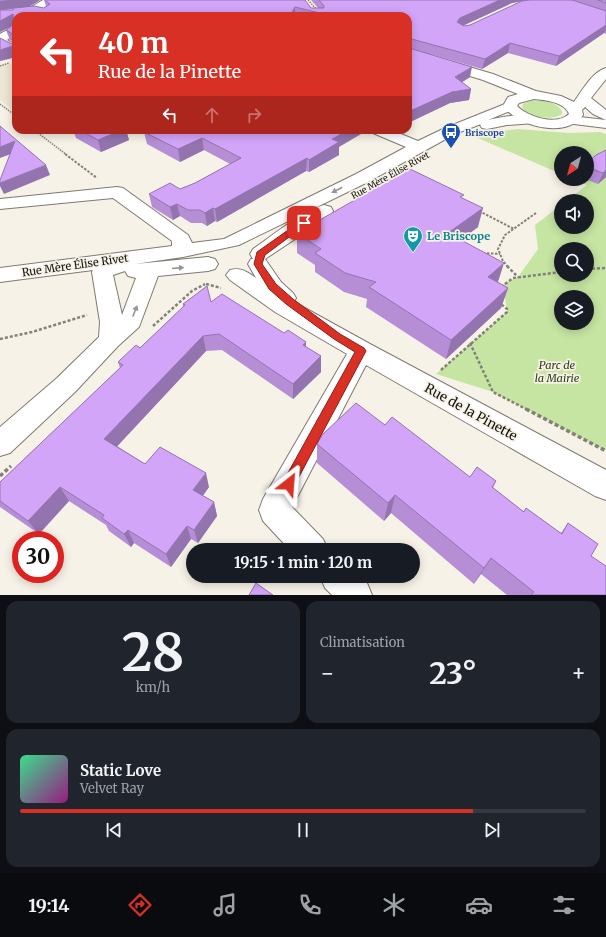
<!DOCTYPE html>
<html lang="fr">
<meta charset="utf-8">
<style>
:root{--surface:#171b24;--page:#20242c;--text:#f1f3f6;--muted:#9ea1a6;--line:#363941;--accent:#d93025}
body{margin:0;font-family:Merriweather,serif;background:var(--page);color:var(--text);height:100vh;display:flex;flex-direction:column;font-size:15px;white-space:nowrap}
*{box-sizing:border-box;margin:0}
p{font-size:13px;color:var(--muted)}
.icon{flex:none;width:22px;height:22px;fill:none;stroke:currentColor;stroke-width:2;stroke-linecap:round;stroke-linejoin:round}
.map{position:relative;height:595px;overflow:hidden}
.details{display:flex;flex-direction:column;gap:6px;padding:6px;background:#0d0f14;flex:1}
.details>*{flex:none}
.hud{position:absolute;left:12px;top:12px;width:400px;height:122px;border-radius:12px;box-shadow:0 2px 10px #0003;background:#d93025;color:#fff;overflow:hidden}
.needle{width:26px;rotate:216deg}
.tools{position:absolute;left:554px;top:146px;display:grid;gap:8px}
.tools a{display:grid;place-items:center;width:40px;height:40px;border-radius:50%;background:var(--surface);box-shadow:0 2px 10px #0003;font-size:20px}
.speed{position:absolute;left:12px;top:531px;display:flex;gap:8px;font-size:20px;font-weight:700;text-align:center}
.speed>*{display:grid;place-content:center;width:52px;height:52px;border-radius:50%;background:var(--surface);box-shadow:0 2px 10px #0003;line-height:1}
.speed .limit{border:6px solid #d22;background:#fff;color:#111}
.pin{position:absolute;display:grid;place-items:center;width:34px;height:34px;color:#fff;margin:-17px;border-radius:8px;box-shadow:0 2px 6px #0006}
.me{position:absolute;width:44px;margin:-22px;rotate:28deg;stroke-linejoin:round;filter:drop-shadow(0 0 3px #0008)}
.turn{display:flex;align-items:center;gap:14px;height:84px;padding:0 20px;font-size:18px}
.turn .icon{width:52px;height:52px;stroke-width:2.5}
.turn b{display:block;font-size:28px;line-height:34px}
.lanes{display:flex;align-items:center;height:38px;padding:0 20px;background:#0003;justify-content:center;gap:20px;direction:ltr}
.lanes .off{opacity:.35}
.big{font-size:30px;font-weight:700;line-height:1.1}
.details .widget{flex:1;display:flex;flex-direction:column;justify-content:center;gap:6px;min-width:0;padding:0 14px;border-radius:12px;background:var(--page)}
.details .dial{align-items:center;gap:0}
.dial b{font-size:52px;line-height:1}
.song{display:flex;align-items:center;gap:12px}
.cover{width:48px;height:48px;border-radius:6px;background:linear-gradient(135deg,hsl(150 70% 55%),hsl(310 70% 35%))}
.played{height:4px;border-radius:2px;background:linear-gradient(90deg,var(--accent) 80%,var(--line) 80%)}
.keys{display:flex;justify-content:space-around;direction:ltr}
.heat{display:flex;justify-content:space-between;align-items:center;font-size:22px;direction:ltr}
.details .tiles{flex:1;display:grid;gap:6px;grid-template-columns:1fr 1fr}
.widget:last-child{grid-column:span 2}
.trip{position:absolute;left:186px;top:543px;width:234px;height:40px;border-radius:20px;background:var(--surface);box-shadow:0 2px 10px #0003;font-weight:700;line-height:40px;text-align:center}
.tabs{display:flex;height:64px;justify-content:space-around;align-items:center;background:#090b0e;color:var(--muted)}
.tabs .icon{width:28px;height:28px}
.tabs .selected{color:var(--accent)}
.tabs b{font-size:18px;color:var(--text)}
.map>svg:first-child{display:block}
.built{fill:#eee6d4}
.green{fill:#c6e5a2;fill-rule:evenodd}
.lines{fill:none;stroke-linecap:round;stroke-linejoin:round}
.minor-casing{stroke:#7f7a71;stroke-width:2}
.major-casing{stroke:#7f7a71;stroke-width:2}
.path-far3{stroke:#838079;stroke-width:1.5;stroke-dasharray:1.5 1;stroke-linecap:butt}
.path-far2{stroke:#838079;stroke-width:2;stroke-dasharray:2.5 1.5;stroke-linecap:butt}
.path-far1{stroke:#838079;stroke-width:2.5;stroke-dasharray:3 2;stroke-linecap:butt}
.path{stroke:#838079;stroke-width:3.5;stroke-dasharray:4 2.5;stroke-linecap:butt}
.minor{fill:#fff;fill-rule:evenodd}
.major{fill:#fff;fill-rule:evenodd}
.wall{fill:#b58ed6;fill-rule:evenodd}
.shaded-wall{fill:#9374ae}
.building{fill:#d2a5f9;stroke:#9374ae}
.oneway{fill:#969593}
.route{fill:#d93025;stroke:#8d1f18}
.labels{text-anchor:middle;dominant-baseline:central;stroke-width:3.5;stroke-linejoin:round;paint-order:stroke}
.far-transit-label{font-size:9px;font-weight:bold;fill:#164399;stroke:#f7f2e7;text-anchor:start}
.far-street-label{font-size:9px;fill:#151410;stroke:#f7f2e7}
.culture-label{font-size:11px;font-weight:bold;fill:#0d838f;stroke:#f7f2e7;text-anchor:start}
.street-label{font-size:11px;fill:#151410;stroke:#f7f2e7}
.park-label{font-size:11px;font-style:italic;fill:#2d3c17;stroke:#f7f2e7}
.near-street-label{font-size:13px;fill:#151410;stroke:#f7f2e7}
</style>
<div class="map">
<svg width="606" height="595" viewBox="0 0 606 595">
<rect width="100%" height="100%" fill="#f7f2e7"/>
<polygon class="built" points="16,62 16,113 0,100 0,67"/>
<g class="green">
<path d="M 531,101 C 541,100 556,101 562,111 L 562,114 C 552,121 528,118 522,107 L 523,104 Z"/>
<path d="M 518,129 L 569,133 L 600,132 L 606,134 L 606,451 L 493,392 L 436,374 L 507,312 L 503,284 L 518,277 L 538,249 L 535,225 L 561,205 L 561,227 L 587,227 L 587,201 L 566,201 L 587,185 L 574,179 L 587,179 L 587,153 L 561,153 L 561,174 L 471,135 ZM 561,249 L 587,249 L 587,275 L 561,275 ZM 561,297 L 587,297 L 587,323 L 561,323 Z"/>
</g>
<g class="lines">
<g class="minor-casing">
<g id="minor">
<path d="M 43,0 L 54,0 C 48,7 34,17 24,14 L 23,12 Z"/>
<polygon points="16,25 16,33 7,40 16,45 16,54 0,45 0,34"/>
<path d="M 510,102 L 515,103 L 517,106 L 515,109 L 488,120 C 503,117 520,113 535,117 L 537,120 L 535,123 L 507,125 L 487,129 L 482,128 L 480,125 L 481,124 L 455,134 L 368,182 L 239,245 L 183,257 L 135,264 L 208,257 L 215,259 L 218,264 L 215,269 L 208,271 L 158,276 L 139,327 L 118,346 L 75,392 L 10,453 L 0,456 L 0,427 L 57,378 L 99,337 L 100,322 L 92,272 L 93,270 L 0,282 L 0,268 L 172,246 L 172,241 L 113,198 L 0,209 L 0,199 L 117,187 L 123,188 L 188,235 L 192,243 L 224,239 L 356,174 L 406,147 L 373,133 L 370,130 L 391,130 L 418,141 L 445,128 ZM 125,271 L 128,276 L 136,278 L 122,315 L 113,275 Z"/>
<polygon points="571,116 606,120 606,128 566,123 564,120 566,117"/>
<path d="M 324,205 L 331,207 L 333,211 L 331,215 L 265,259 L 281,282 L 293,293 L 296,298 L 294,302 L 370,344 L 606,470 L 606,500 L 595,496 L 366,365 L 292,507 L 323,539 L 328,550 L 290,550 L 263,521 L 259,510 L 263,499 L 347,354 L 275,312 L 230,280 L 226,275 L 230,270 C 241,267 247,272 256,278 L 248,264 L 251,259 L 253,259 L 250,254 L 253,249 C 272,236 302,211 324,205 Z"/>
<polygon points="320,576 360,576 367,583 372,595 332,595 325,588"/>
</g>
</g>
<g class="major-casing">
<path id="major" d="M 408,49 L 493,74 L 536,91 L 561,96 L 574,102 C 582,91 592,72 606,68 L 606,79 L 591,98 L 606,110 L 606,120 L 593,114 L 585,107 L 582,110 L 583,115 C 567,139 518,127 503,106 L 508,97 L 518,94 L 483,80 L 408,57 ZM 534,99 C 545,100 565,102 569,114 C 556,126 528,117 517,106 L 519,103 Z"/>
</g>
<g class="path-far3">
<polyline points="308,0 317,10"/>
<polyline points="0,66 9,63"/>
<polyline points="0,104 16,116"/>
<polyline points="34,130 67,155"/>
</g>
<g class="path-far2">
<polyline points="65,154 97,178"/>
<polyline points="479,211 514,229"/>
<polyline points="483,253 500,254"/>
<polyline points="508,267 503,261 498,249 505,235 536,213"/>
</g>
<g class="path-far1">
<polyline points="507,266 518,277"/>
<polyline points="587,269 606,268"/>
<polyline points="206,284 221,288"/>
<polyline points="501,287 513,278 561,272"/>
<polyline points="153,326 192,291 205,284"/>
<polyline points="0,339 32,332 87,315"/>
<polyline points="470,343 493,392 528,410"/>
<polyline points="441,370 507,312 507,309 501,304"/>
</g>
<g class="path">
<polyline points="526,409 606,451"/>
<polyline points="0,476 11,466"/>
</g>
<use href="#minor" class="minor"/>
<use href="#major" class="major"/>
</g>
<g class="wall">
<path d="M 0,0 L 40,0 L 29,7 L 44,8 L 46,6 L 44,0 L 305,0 L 311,8 L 318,8 L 311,0 L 528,0 L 512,3 L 464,25 L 464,26 L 470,25 L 530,0 L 606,0 L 606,34 L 604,33 L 556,66 L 508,53 L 482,69 L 430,54 L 470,77 L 462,82 L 471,89 L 469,100 L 450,103 L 408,123 L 408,16 L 16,16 L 16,57 L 0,61 L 14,45 L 14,42 L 10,40 L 6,30 L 11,26 L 0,32 ZM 14,9 L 13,10 L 5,10 Z"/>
<polygon points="73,130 126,130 129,140 101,152 76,138"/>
<polygon points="144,132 339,147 339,155 309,172 306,171 217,222 215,221 207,226 202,223 191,223 180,216 173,220 152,207 149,194 180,189 195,183 230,164 204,150 180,162 147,144"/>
<polygon points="606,150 606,177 598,184 585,179 587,179 587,163"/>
<polygon points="365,192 463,199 478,227 460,240 498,282 508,288 501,308 446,359 366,307 367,299 344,292 315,272 315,265 297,253 297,233 365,195"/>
<polygon points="211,302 306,347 321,356 321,372 293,399 222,350 206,351 117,446 145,464 209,487 203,496 214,502 217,516 198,543 191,539 171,567 134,543 131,547 109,531 106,525 69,501 39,534 0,507 0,482 120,368 118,362 140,348 183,307 183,304"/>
<polygon points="385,425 470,477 496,481 493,488 524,512 561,533 568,523 591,556 606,595 507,595 481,574 474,584 391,513 384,521 317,463 317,444"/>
</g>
<g class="shaded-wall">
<polygon points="8,0 40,0 28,7 0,10 0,1"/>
<polygon points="500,0 528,0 512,3 458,28 457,22 460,18"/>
<polygon points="295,7 295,16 290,16"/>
<polygon points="13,14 16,24 0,32 0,21"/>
<polygon points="606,25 606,29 604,33 556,66 559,56"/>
<polygon points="510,43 508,53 482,69 485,59"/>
<polygon points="16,45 16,57 0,61 0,50"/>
<polygon points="472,67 470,77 453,88 455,77"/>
<polygon points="471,89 469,100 450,103 408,123 408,112 452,92"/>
<polygon points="122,130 126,130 129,140 101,152 98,140"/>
<polygon points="349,130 368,130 339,147 339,155 309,172 309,160 332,139"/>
<polygon points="202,138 204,150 180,162 178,149"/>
<polygon points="15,141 19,151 0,158 0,147"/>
<polygon points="307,158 306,171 217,222 215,209"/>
<polygon points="46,165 50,175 4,194 0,186 0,183"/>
<polygon points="606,170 606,177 598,184 603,173"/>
<polygon points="177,204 180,216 173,220 170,207"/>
<polygon points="213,208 215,221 207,226 205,213"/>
<polygon points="483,208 478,227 444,253 448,233"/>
<polygon points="504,263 498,282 488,277"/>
<polygon points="508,288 501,308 446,359 451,340"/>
<polygon points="203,336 206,351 111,453 104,439"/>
<polygon points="306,342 306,357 303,345"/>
<polygon points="321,356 321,372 293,399 293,384"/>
<polygon points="206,473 209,487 197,503 193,490"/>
<polygon points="60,487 69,501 39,534 28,521"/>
<polygon points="395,495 391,513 384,521 388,503"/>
<polygon points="214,502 217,516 198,543 194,530"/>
<polygon points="187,526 191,539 171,567 166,554"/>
<polygon points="128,530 134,543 131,547 124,534"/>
<polygon points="491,558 481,574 474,584 484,568"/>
</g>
<g class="building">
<polygon points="45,0 305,0 311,8 324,8 324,6 319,0 500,0 460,18 457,22 464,26 470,25 522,1 530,0 572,0 606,11 606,25 559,56 510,43 485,59 408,38 409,48 472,67 455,77 471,89 452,92 408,112 408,16 332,16 295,7 290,16 16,16 16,45 0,50 0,38 14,45 14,35 6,30 14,24 13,14 0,21 0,10 13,10 14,8 34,6 44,8 50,4"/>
<polygon points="598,0 606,0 606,3"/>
<polygon points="0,126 46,165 0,183 0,180 15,141 0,147"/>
<polygon points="80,130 122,130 98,140"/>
<polygon points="149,130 296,130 301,132 305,130 349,130 332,139 339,142 309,160 307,158 215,209 213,208 205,213 200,210 188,210 177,204 170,207 149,194 170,183 180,189 195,183 241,158 202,138 178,149 144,132"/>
<polygon points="606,150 606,170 603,173 587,167 587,163 596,155"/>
<polygon points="408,168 464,195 460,197 483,208 448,233 504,263 488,277 508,288 451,340 369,287 376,282 345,273 315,253 321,249 297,233 367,193 365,192"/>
<polygon points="207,286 211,302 222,294 284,333 288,330 306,342 303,345 321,356 293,384 219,334 203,336 104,439 145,464 160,447 206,473 193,490 214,502 194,530 187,526 166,554 128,530 124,534 102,518 104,515 60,487 28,521 0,501 0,482 123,365 118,362 136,345 140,348 185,305 183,304"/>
<polygon points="356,403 385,425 392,417 470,477 477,467 496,481 492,487 524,512 526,508 562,534 568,523 598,544 591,556 606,566 606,595 531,595 534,592 491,558 484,568 395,495 388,503 317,444 323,434"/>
<polygon points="256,583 273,595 249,595"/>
</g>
<defs><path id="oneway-solid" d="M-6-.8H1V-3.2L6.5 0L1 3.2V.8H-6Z"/></defs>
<g class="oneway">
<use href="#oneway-solid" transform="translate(337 190) rotate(153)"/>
<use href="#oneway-solid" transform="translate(178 268) rotate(-5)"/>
<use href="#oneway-solid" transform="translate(135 311) rotate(-69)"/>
</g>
<polygon class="route" points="301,221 304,221 308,223 265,255 262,264 276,284 293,299 340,334 364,348 366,351 293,488 289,489 284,488 283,484 284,480 355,352 334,339 286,304 269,289 254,264 257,252"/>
<defs>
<g id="bus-pin" transform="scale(1)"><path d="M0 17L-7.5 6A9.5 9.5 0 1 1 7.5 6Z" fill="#1a4fb4" stroke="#f7f2e7"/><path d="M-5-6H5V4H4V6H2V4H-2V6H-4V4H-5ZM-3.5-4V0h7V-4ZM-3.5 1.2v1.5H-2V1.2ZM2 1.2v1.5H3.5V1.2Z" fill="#fff"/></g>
<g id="theatre-pin" transform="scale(1)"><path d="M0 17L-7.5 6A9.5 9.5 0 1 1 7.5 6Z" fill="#0f9aa8" stroke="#f7f2e7"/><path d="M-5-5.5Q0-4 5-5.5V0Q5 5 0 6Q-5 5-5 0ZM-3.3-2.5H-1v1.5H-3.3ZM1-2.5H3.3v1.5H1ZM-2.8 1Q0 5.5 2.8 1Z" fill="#fff"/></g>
</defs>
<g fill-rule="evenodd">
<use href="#bus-pin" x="451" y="132"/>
<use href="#theatre-pin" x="413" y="236"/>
</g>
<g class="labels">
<g class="far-transit-label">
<text x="465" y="132">Briscope</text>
</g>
<g class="far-street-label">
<text transform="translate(390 175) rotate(-29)">Rue Mère Élise Rivet</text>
</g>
<g class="culture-label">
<text x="427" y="236">Le Briscope</text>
</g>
<g class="street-label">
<text transform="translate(75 265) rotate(-8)">Rue Mère Élise Rivet</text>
</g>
<g class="park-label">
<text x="557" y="365">Parc de<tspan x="557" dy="13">la Mairie</tspan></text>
</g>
<g class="near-street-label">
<text transform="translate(471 412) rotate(29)">Rue de la Pinette</text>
</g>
</g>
</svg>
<div class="tools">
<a><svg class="needle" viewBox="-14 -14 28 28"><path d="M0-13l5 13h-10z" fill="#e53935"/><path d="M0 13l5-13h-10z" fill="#9ea1a6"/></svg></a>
<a><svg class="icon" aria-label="sound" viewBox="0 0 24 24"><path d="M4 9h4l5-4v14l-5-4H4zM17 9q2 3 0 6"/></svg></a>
<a><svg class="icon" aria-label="search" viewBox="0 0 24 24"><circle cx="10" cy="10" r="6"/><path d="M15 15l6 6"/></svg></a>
<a><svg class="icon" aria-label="layers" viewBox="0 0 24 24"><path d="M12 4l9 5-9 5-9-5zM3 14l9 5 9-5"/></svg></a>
</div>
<div class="speed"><div class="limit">30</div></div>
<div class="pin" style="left:304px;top:223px;background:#d93025"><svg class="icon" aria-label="arrive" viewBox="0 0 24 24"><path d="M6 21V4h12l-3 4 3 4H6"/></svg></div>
<svg class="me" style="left:289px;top:484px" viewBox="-20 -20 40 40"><path d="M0-17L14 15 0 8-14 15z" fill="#d93025" stroke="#fff" stroke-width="4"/></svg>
<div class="trip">19:15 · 1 min · 120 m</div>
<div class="hud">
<div class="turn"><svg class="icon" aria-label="left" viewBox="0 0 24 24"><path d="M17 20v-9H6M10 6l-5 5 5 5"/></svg><div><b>40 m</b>Rue de la Pinette</div></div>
<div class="lanes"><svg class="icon" aria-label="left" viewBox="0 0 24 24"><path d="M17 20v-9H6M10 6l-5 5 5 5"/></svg><svg class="icon off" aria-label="ahead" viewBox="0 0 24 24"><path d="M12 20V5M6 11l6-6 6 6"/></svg><svg class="icon off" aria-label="right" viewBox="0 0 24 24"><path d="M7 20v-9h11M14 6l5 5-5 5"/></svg></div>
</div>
</div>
<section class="details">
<div class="tiles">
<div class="widget dial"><b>28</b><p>km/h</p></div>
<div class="widget"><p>Climatisation</p>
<div class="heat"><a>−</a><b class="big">23°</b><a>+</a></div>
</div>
<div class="widget">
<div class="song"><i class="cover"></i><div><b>Static Love</b><p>Velvet Ray</p></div></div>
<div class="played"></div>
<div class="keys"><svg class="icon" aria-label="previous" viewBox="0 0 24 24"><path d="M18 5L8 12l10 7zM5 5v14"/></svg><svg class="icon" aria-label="pause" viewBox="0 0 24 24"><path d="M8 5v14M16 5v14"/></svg><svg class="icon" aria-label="next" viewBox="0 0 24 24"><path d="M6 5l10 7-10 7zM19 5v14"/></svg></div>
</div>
</div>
</section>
<nav class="tabs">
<b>19:14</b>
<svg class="icon selected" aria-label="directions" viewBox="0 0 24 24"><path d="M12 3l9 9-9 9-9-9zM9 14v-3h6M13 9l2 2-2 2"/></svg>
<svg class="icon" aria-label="music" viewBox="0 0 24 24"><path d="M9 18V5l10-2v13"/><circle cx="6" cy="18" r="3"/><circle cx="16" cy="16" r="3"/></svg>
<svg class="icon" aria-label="phone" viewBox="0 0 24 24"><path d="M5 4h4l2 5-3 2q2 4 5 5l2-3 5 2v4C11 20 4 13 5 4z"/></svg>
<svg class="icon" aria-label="climate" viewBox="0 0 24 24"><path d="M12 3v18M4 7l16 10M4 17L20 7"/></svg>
<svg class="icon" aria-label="car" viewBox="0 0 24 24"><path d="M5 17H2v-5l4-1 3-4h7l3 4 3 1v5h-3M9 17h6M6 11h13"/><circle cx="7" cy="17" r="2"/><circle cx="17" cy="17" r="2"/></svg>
<svg class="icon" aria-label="filters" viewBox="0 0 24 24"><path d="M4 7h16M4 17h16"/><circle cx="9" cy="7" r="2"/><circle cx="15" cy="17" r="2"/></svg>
</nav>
